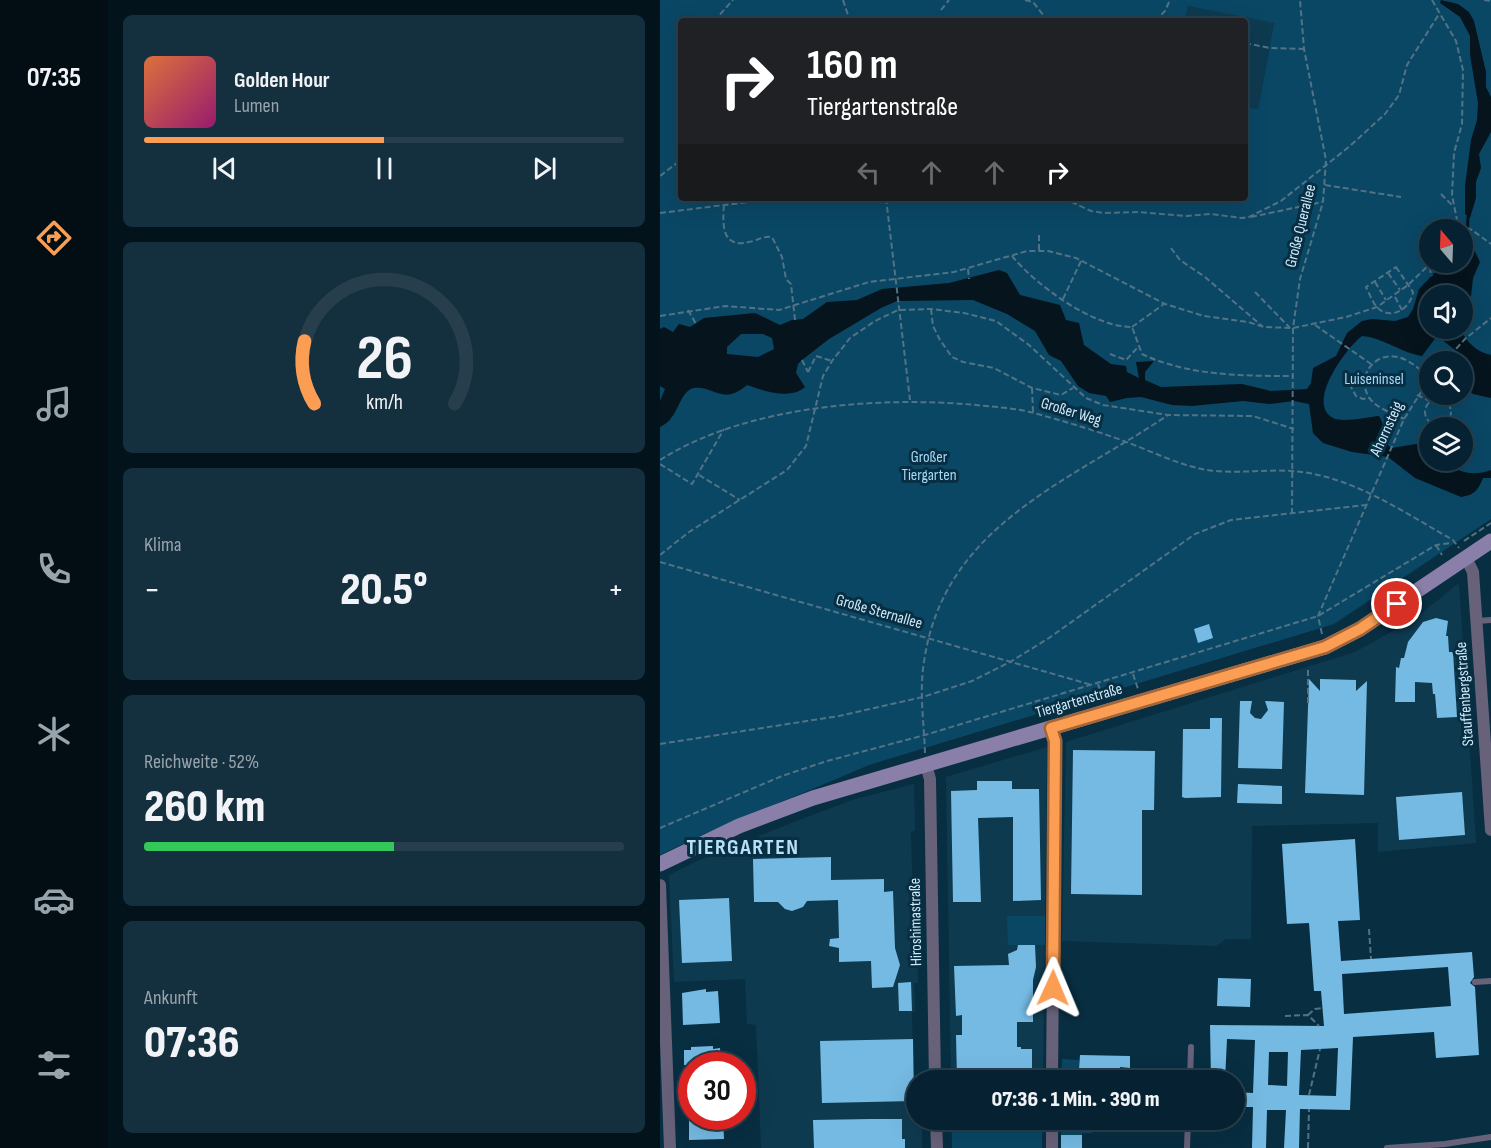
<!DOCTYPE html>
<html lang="de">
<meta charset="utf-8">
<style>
:root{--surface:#062232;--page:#142f3e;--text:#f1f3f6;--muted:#98a4ac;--line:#273f4d;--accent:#fc9d54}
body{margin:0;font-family:"Sofia Sans Condensed",sans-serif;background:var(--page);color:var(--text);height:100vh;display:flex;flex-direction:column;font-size:22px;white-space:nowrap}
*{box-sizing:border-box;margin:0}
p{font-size:20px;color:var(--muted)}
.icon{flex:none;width:33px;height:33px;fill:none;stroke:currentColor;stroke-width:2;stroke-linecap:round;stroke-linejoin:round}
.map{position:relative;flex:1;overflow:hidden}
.side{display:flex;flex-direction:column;gap:15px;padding:15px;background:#03131c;width:552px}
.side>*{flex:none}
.guide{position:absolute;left:18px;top:18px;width:570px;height:183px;border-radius:6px;box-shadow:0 6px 24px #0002,0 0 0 2px var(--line);background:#202124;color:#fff;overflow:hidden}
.needle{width:39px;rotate:341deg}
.fabs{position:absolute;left:759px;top:219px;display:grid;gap:12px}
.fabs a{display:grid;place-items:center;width:54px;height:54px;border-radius:50%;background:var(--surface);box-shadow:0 6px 24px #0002,0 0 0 2px var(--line);font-size:30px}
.speed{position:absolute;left:18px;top:1052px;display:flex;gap:12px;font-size:30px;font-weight:700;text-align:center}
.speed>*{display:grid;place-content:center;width:78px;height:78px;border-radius:50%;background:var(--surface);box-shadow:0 6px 24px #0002,0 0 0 2px var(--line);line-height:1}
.speed .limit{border:9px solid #d22;background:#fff;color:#111}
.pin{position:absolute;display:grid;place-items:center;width:51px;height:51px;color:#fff;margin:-26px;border:3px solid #fff;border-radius:50%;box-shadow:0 2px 6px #0007}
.me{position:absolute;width:66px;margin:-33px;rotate:1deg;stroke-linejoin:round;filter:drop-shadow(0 0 4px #0008)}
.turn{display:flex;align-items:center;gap:21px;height:126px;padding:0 30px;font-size:27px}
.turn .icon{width:78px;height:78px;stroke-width:2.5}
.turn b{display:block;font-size:42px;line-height:51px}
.lanes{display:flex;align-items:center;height:57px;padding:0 30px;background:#0003;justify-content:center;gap:30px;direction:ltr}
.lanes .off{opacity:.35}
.big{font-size:45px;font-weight:800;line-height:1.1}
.side .card{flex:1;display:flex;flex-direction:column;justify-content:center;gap:9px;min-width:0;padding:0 21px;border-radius:9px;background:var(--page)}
.side .dial{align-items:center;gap:0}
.dial svg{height:156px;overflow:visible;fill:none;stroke:var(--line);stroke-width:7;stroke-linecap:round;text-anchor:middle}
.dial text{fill:var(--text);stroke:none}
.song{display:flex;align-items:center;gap:18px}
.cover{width:72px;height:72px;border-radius:9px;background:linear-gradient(135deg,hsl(20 70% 55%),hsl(320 70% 35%))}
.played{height:6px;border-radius:3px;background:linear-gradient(90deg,var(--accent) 50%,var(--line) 50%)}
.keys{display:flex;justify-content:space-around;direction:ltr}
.heat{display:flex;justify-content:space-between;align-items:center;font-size:33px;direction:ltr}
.charge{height:9px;border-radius:4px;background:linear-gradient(90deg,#34c759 52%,var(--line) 0)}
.trip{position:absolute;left:246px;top:1070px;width:339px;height:60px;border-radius:30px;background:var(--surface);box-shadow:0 6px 24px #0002,0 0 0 2px var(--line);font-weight:800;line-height:60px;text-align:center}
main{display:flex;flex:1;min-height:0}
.dock{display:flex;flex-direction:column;width:108px;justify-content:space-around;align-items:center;background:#020e14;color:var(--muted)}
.dock .icon{width:42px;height:42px}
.dock .selected{color:var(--accent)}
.dock b{font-size:27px;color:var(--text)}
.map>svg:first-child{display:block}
.built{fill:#0e3a50}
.green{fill:#0a4765;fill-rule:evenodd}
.water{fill:#05141d;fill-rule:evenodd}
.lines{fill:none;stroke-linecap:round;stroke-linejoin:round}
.stream{stroke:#05141d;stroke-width:3}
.building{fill:#75bae3;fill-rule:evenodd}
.path{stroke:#517385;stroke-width:2;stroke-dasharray:6 3;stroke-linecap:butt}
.lane{stroke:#67617a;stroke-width:6}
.street{stroke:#67617a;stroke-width:12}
.secondary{stroke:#897fa8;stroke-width:15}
.route-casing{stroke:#a46637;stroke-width:15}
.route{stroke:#fc9d54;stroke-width:10}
.labels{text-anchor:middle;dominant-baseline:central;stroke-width:6;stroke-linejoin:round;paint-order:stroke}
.street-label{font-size:16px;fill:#cee9fa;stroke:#082e42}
.park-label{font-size:16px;fill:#a5d9f9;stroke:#082e42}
.district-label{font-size:22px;font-weight:bold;letter-spacing:1.5px;fill:#b8e0fa;stroke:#082e42}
</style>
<main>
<nav class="dock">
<b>07:35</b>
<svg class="icon selected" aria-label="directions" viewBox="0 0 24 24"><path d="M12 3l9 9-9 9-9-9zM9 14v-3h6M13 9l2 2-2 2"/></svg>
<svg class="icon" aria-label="music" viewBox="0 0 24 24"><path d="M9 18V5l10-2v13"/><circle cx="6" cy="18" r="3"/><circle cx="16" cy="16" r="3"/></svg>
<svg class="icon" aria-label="phone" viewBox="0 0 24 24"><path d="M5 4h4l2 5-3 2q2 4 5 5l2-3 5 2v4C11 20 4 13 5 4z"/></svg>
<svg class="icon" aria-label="climate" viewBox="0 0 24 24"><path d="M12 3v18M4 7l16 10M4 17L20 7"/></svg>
<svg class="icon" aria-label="car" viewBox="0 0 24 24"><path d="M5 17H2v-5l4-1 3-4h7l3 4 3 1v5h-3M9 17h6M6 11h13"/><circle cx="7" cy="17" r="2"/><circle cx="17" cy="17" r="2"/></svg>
<svg class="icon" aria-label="filters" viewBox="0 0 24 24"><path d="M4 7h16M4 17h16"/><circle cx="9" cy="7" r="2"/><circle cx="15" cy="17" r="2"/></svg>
</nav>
<section class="side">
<div class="card">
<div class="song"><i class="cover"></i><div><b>Golden Hour</b><p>Lumen</p></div></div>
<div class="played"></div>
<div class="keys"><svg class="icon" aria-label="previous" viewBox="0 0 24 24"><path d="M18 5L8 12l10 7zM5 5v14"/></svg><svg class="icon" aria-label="pause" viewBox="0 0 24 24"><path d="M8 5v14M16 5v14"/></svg><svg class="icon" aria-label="next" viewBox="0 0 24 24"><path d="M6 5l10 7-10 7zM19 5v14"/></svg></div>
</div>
<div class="card dial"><svg viewBox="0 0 100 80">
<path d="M14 69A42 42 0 1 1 86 69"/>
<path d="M14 69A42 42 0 0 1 9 37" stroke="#fc9d54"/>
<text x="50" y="56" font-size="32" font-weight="700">26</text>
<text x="50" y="72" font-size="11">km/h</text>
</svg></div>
<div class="card"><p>Klima</p>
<div class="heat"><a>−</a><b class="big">20.5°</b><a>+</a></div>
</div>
<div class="card"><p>Reichweite · 52%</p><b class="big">260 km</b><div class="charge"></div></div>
<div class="card"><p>Ankunft</p><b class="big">07:36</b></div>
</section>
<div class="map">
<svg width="831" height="1148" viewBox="0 0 831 1148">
<rect width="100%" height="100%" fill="#082e42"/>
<g class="built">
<polygon points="528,6 614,22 598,109 585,107 585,21 525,21"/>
<polygon points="799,583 816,843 718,852 718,823 592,826 591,939 566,939 556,946 402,941 406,742 695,652 753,620"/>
<polygon points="387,747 383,1080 291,1080 286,777"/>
<polygon points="254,784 255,831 251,832 254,946 257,947 258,983 254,983 255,1012 252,1012 254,1101 256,1119 262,1119 262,1148 101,1148 96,1025 87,1024 85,979 14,982 9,875 37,861 134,822 195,799"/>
<polygon points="291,1119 383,1119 382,1148 292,1148"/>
</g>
<g class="green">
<path d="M 0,0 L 831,0 L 831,519 L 674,624 L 209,765 C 139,796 68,821 0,855 ZM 528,6 L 614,23 L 598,109 L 585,107 L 585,198 L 21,198 L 21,21 L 525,21 ZM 770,230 L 802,230 L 802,262 L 770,262 ZM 770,296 L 802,296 L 802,328 L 770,328 ZM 770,362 L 802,362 L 802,394 L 770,394 ZM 770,428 L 802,428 L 802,460 L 770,460 Z"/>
<polygon points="347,916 385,916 385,945 348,945"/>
<polygon points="402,1059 419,1060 419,1072 469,1073 469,1080 401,1080"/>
<polygon points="401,1119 433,1119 432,1133 422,1133 422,1148 401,1148"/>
<polygon points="382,1129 382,1148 292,1148 292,1131"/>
</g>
<g class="water">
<polygon points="781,0 798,4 809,12 814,21 826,72 826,87 831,97 831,132 819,154 821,168 816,182 816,198 810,218 805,214 805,186 811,140 817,120 818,103 810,55 810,36 800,17 780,3"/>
<path d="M 804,235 L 809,239 L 820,262 L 813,278 L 810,306 L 803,310 L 802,296 L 770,296 L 770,328 L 800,329 C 807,342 816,352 831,355 L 831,398 L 813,394 L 803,385 L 802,362 L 796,361 L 799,353 L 777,336 L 762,356 C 742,353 724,338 702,336 C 687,347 645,403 673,418 C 682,423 708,417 719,416 C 726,426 722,441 731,448 L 769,442 L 770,460 L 786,461 C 798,474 815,476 831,470 L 831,478 L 823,478 C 818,490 815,495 801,497 L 755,478 L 728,457 L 692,452 L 663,443 L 653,433 L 649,404 L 634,401 L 609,404 L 583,401 L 532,406 L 512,405 L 481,397 L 467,398 L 450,402 L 446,396 L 429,393 L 418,386 L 401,361 L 389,355 L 375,331 L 347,314 L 313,300 L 237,301 L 221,308 L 169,339 L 142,360 L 138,364 L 136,373 L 145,387 C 131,400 104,391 87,385 C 63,406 55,386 34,388 C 22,390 18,411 11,418 C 9,422 4,425 0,427 L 0,401 L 5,389 L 0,386 L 0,329 L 4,327 L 13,332 L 19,324 L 30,327 L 44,318 L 95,313 L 120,325 L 132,320 L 143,319 L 167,302 L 197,300 L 222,289 L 289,283 L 339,270 L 347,273 L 360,295 L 400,305 L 406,320 L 419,323 L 424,345 L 451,364 L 466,366 L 467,372 L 479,378 L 476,362 L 494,361 L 485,372 L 485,380 L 501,387 L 582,384 L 611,391 L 647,389 L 651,383 L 653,368 L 676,356 L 687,333 L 702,321 L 712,319 L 735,321 L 748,317 L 753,309 L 759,289 L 784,263 L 802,262 ZM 81,334 L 103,334 L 112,338 L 114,349 L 98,357 L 67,354 L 67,347 Z"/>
</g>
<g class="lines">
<polyline class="stream" points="807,238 808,217"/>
</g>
<g class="building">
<polygon points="776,618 788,621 786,636 788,636 789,652 793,652 797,717 777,718 775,694 773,694 772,683 755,682 755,702 735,702 736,667 739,668 741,658 744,658 748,642 763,622"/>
<polygon points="549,624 553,638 538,643 534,629"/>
<polygon points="649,679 660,691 660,679 696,680 696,691 707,681 704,795 645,793"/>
<polygon points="580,701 592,701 590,713 595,718 601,719 608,710 605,701 624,702 622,769 578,768"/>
<polygon points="550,718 562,718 561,797 525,798 522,797 523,729 550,729"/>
<polygon points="413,750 495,751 494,810 482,810 482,895 411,894"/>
<polygon points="317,781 352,781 352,789 379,789 381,900 353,901 353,817 318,818 321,902 293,902 291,791 317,790"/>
<polygon points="578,784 622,786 622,804 577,803"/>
<polygon points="802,792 805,835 739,840 736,797"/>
<path d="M 695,839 L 700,920 L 678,921 L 681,961 L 812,952 L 814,977 L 810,983 L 815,987 L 819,1055 L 776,1058 L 774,1032 L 693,1037 L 690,1110 L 640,1109 L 639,1148 L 624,1148 L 626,1110 L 607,1110 L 606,1148 L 592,1148 L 593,1107 L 574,1107 L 574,1092 L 593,1093 L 595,1040 L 567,1039 L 565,1080 L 551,1080 L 550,1025 L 664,1026 L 661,991 L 654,991 L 649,923 L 627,924 L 622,844 ZM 788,967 L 791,1006 L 684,1014 L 682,974 ZM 678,1048 L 676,1096 L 639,1095 L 641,1050 ZM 609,1052 L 628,1052 L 627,1086 L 608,1085 Z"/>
<polygon points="171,857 171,880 224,879 224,892 233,891 235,948 240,965 233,987 212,988 211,961 179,962 179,948 169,946 170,939 179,938 178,900 147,901 143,907 132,911 125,909 118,902 94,902 93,859"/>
<polygon points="69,898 72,961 22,963 19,900"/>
<polygon points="358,945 375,945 376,967 373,980 373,1022 357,1022 357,1047 361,1047 361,1049 372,1049 372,1080 297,1080 296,1035 302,1035 302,1015 296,1016 294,966 349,965 348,954 357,950"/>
<polygon points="558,978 591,979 590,1007 557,1006"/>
<polygon points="251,982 252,1011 239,1011 238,983"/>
<polygon points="46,989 46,992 58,991 60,1023 23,1025 22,993"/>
<polygon points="253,1039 254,1101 162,1103 160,1041"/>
<polygon points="53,1046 53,1049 60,1048 61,1065 24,1065 24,1050 31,1050 31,1047"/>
<polygon points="420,1055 470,1056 470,1068 460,1067 460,1070 419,1069"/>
<polygon points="63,1116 64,1139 29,1140 29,1118"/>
<polygon points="210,1119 242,1119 242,1139 245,1139 245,1148 154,1148 153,1120"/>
<rect x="401" y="1135" width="21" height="13"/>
</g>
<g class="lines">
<g class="path">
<polyline points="183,0 190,21"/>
<polyline points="365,0 373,2 388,21"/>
<polyline points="772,0 796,41 803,70 802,124 794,153 792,195 798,225 795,230"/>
<polyline points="824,0 831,1"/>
<polyline points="281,10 289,0"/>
<polyline points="54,21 73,0"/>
<polyline points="495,21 505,11 510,0"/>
<polyline points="585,43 610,48 644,49"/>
<polyline points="0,176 21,160"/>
<polyline points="665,185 741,197"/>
<polyline points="781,194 793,206"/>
<polyline points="226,198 250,400"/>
<polyline points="403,198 431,211 444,213 479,212 527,216 551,214 582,218 589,217 621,201 690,146 725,114 739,95 747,65 779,14"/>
<path d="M 64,205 C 62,229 63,250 93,241 C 100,239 104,236 112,237 L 122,257 L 126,279 L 131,284 L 135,320"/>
<polyline points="0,213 121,198"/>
<polyline points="591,217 662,202"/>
<polyline points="798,225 812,230 831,244"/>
<polyline points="511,248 520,260 545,277 602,326"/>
<polyline points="379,250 379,232"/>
<path d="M 352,256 C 377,286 433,327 472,327 L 482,354 C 528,376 584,376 634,376"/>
<path d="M 736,267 L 753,292 C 751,309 729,322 716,306 C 712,301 709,293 706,287 Z"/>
<polyline points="769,267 772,276"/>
<polyline points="308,269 309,279"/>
<polyline points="728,273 740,290"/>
<polyline points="715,282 726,300"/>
<polyline points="595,292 630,328"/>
<polyline points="735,297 742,310"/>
<polyline points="403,299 421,261"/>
<polyline points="271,309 273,326 280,340 292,357 303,362 334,368 372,388 401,395 413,388"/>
<polyline points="28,310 36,324"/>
<polyline points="0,316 65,306 119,310 209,282 294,272 367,251 388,251 416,258 505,304 544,316 588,322 604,327 633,328 686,317 717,307 748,285 772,262"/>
<polyline points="655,325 711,364"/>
<polyline points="472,327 504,304"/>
<polyline points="450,354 466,360 478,347"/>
<polyline points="142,360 148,372"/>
<polyline points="784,362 805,339 831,318"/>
<polyline points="148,372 156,356 172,361"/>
<polyline points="706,375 697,376 691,387 696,396 703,399 709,398"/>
<polyline points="372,388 373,412"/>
<polyline points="757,395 770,401"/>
<circle cx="778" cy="412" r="13"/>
<path d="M 744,419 C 732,413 715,408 708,396 C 697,375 715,352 737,357 C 749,359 760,370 770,377"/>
<path d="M 0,460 C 85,406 217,396 316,405 C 335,407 356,408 374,413 C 406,422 438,431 469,443 C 493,452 517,464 542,469 C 572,475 602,469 632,471 C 691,475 743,512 793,540 L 799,548"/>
<polyline points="0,464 32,484 64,429"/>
<polyline points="39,475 80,500"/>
<polyline points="632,514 633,328 640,279 663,202 666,160 644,49 640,0"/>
<polyline points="804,541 831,523"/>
<polyline points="776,545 782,555"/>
<polyline points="0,555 29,532 127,470 146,446 163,376 172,361 190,338 215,321 238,310 271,309 304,313 336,321 369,345 426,398 443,405 508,415 593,416 634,429"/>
<polyline points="0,562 432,685"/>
<polyline points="662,634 658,616 744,419 770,378"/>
<polyline points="648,670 648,704"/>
<polyline points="473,674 478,689"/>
<polyline points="438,684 443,699"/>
<polyline points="0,744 179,716 263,697 312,681 350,662 389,638 535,534 571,520 706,505"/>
<path d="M 265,753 C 264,723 259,691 264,662 C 283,526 409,482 508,415"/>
<polyline points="0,828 122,776 167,761 265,735 658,616 776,545 791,543"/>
<polyline points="709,929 711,959"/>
<polyline points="648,1015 655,1009 662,1008"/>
<polyline points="625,1016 648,1015 659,1026"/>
<polyline points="649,1095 660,1049"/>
<polyline points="360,1119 364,1122 364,1127"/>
<polyline points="288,1121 302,1121 302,1128"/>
<polyline points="288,1128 381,1127"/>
<polyline points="648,1148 649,1109"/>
</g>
<g class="lane">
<polyline points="817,621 831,620"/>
<polyline points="815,982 831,981"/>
<polyline points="530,1080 531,1047"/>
<polyline points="527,1148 528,1119"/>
<polyline points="727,1148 785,1144 831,1137"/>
</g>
<g class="street">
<polyline points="806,558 813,572 831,830"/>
<polyline points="391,728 395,741 392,1080"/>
<polyline points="266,765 270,779 275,1080"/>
<polyline points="0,885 10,1148"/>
<polyline points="276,1119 277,1148"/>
<polyline points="392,1148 392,1119"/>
</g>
<polyline class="secondary" points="0,864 79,826 153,798 665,647 700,629 831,541"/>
</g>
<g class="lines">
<g class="route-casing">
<polyline id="route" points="393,988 395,741 391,728 665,647 700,629 737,604"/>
</g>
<use href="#route" class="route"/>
</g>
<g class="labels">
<g class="street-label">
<text transform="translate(641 226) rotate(-76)">Große Querallee</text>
<text transform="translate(411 412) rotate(17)">Großer Weg</text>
<text transform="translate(727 429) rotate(-65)">Ahornsteig</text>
<text transform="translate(219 612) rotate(16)">Große Sternallee</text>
<text transform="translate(805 694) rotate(-94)">Stauffenbergstraße</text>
<text transform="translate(419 701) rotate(-16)">Tiergartenstraße</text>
<text transform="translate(256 922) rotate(-91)">Hiroshimastraße</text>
</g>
<g class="park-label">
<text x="714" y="379">Luiseninsel</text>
<text x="269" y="457">Großer<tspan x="269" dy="18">Tiergarten</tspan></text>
</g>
<g class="district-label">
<text x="83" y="847">TIERGARTEN</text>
</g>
</g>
</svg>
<div class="fabs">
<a><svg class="needle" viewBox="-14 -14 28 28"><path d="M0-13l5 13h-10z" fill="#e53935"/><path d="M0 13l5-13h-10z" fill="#98a4ac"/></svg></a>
<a><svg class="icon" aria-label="sound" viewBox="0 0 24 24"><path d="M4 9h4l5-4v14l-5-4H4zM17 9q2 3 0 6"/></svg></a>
<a><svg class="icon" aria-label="search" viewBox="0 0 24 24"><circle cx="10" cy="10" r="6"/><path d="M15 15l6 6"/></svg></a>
<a><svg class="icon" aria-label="layers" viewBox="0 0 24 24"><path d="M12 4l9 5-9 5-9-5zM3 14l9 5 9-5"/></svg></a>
</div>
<div class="speed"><div class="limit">30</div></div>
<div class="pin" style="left:737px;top:604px;background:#d93025"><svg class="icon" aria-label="arrive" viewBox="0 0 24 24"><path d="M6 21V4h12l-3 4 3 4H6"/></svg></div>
<svg class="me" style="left:393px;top:988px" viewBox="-20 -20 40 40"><path d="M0-17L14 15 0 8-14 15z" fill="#fc9d54" stroke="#fff" stroke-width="4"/></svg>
<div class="trip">07:36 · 1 Min. · 390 m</div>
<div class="guide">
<div class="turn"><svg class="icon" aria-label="right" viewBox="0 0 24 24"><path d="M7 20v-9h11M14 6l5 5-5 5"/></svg><div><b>160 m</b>Tiergartenstraße</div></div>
<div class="lanes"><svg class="icon off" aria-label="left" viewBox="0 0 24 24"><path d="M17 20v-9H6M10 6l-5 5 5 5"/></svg><svg class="icon off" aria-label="ahead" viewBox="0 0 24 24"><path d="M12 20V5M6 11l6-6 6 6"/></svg><svg class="icon off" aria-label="ahead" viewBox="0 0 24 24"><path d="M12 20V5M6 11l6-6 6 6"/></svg><svg class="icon" aria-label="right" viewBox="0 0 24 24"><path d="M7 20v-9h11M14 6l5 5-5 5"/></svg></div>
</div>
</div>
</main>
